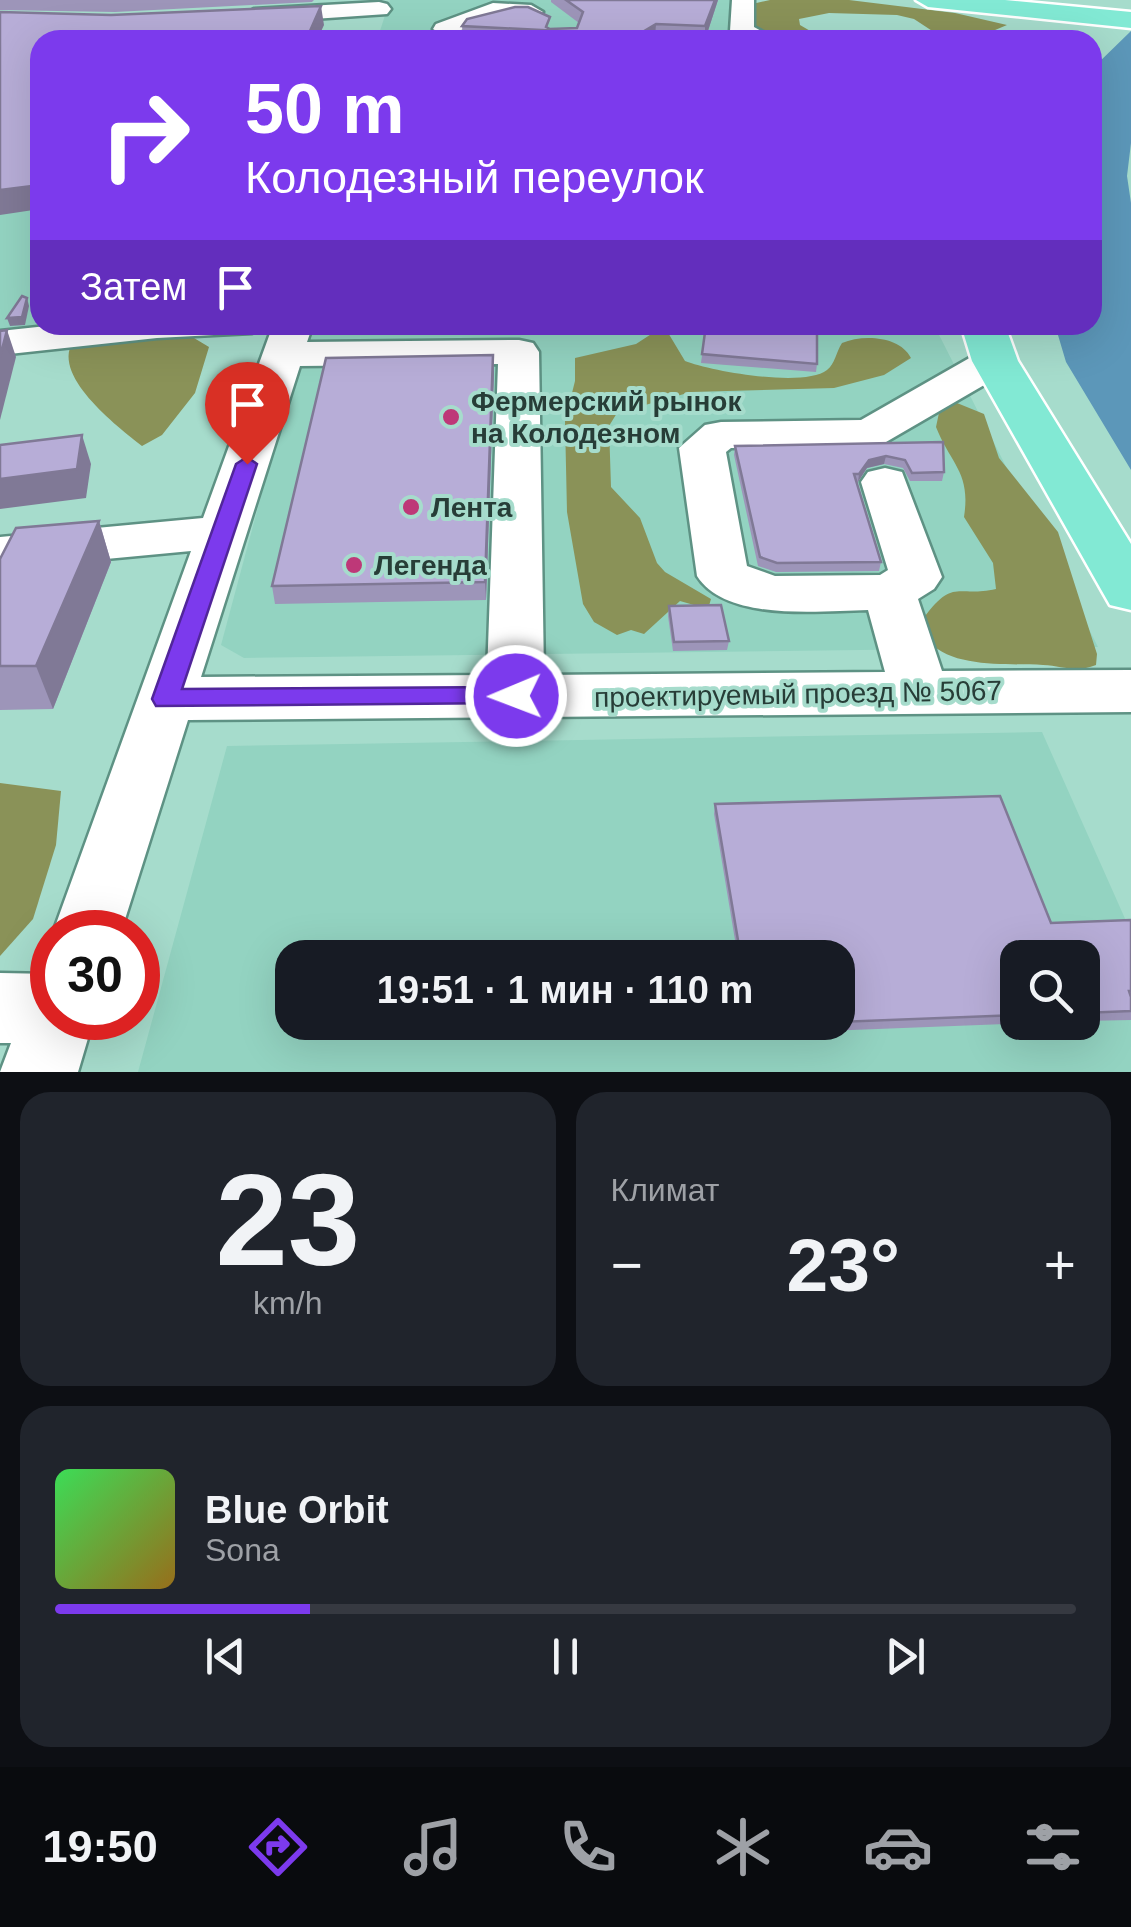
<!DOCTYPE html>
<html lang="ru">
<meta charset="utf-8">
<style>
:root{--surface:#171b24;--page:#20242c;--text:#f1f3f6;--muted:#9ea1a6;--line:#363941;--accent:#7c3aed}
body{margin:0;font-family:Helvetica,sans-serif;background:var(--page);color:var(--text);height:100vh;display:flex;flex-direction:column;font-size:38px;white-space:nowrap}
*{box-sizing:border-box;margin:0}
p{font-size:32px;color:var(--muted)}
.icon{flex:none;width:55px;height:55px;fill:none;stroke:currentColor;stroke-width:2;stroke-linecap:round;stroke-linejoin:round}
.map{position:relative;height:1072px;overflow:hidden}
.details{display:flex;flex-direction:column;gap:20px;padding:20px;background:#0d0f14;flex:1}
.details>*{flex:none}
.top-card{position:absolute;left:30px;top:30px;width:1072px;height:305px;border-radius:30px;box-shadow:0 10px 40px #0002;background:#7c3aed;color:#fff;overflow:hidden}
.tools{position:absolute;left:1000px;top:940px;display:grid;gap:20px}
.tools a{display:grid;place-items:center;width:100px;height:100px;border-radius:20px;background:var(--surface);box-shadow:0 10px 40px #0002;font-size:50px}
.speed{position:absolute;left:30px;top:910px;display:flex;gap:20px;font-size:50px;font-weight:700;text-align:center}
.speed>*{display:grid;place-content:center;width:130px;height:130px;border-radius:50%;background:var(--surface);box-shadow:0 10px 40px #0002;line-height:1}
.speed .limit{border:15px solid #d22;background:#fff;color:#111}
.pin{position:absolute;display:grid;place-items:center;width:85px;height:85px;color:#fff;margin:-102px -42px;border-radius:50% 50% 50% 0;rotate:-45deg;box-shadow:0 0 10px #0007}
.pin .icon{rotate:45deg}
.me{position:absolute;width:110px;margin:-55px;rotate:269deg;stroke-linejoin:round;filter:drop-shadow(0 0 8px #0008)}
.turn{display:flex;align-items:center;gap:35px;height:210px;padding:0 50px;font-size:45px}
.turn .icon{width:130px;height:130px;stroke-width:2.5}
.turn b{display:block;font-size:70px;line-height:85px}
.then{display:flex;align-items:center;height:95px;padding:0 50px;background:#0003;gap:20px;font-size:38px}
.big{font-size:75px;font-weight:800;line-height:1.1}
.details .tile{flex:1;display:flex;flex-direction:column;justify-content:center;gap:15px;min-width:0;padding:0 35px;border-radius:30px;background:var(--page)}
.details .dial{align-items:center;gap:0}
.dial b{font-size:130px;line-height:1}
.song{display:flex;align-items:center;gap:30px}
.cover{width:120px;height:120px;border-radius:15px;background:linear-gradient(135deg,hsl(130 70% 55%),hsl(40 70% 35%))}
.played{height:10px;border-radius:5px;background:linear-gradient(90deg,var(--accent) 25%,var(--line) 25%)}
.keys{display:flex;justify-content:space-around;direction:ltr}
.heat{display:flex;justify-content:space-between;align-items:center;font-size:55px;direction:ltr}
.details .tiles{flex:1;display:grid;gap:20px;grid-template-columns:1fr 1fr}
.tile:last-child{grid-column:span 2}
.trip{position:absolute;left:275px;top:940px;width:580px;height:100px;border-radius:30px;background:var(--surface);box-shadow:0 10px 40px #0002;font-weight:800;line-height:100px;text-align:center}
.dock{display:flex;height:160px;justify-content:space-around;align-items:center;background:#090b0e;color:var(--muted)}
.dock .icon{width:70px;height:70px}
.dock .active{color:var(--accent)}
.dock b{font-size:45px;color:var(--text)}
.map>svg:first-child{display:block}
.built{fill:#93d3c1;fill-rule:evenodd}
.forest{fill:#8a9258}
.water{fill:#5c97b9}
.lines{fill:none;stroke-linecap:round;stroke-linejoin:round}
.minor-casing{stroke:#5e9284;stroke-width:5}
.major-casing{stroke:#fff;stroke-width:5}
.minor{fill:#fff;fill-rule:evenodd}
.major{fill:#82e9d4;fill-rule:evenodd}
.wall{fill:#9d95b9}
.shaded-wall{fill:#807996}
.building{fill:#b7add7;stroke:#807996;stroke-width:2.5}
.route{fill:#7c3aed;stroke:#51269a;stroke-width:2.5}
.poi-dot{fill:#be3878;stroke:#a6dccc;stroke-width:4}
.labels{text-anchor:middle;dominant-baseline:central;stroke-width:8;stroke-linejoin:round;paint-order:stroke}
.poi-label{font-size:28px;font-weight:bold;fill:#273d37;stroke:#a6dccc;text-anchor:start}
.street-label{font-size:28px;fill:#273d37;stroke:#a6dccc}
</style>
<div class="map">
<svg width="1131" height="1072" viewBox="0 0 1131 1072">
<rect width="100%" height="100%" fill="#a6dccc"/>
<g class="built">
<polygon points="390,0 734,0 730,40 377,40"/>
<polygon points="40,152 40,325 96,325 0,334 0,157"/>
<polygon points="307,325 935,327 1098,647 244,658 221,645"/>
<path d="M 1042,732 L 1131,932 L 1131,1072 L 138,1072 L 227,746 ZM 292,958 L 838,958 L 838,1022 L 292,1022 ZM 1018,958 L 1082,958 L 1082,1022 L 1018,1022 Z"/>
</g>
<g class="forest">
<path d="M 770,0 L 849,0 L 955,13 L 1007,25 L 988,33 L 992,40 L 946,40 L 914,19 L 897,15 L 829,13 L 799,19 L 800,25 L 812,32 L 809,36 C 794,41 757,43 752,21 C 751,16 753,10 752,4 Z"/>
<path d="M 656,331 L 667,331 L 685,361 C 710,371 804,388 827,370 C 835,364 836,352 842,343 C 863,334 900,336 911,358 L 884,375 L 834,388 L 691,392 L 617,413 L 609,426 L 611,487 L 640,518 L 657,563 L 665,572 L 711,599 L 708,609 L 680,601 L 644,634 L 631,630 L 617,635 L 594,622 L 583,604 L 567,512 L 565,421 L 575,381 L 575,358 L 636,344 Z"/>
<path d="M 189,335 L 209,347 L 195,393 L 162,435 L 142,446 C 118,427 47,373 75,339 Z"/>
<path d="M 957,403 L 984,414 L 999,458 L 1058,532 L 1097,654 L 1096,665 C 1076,673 1063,666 1043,665 C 1012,663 953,669 930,642 C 926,637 925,626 923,619 C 954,577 956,598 996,589 L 993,563 L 964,517 C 971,472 951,465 936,427 L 940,408 Z"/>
<polygon points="0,783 61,791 56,845 33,919 0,956"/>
</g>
<polygon class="water" points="1131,31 1131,143 1127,176 1131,203 1131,470 1066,362 1055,325 1092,325 1093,68"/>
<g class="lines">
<g class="minor-casing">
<g id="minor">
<polygon points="732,0 754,0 754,27 778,40 733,36 730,31"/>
<polygon points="379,2 387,4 391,9 387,14 254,23 242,16 254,9"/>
<polygon points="493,3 531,5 543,12 531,19 496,17 445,36 433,29 436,24"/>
<polygon points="839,33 894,33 906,40 827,40"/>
<polygon points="56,325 258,325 252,333 157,338 0,355 0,331"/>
<path d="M 273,325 L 313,325 L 307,342 L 519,340 L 533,343 L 539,352 L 544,675 L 885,672 L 868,610 C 820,611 726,622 697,576 L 679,448 L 705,425 L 721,422 L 861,420 L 980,352 L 995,349 L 1010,352 L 1016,361 L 1010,370 L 886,442 L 870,446 L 731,448 L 726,452 L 747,566 L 775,576 L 880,575 L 888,570 L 861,482 L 868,472 L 885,468 L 902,472 L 942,577 L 934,589 L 918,599 L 942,671 L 1131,670 L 1131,712 L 188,720 L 121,932 L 52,935 L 191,551 L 0,569 L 0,537 L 203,518 ZM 498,364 L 487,675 L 201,677 L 300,366 Z"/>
<polygon points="0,973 52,974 52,1018 94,1018 78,1072 0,1072 11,1043 0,1043"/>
</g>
</g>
<g class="major-casing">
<g id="major">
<polygon points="916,0 1005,0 1131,12 1131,28 928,7"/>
<polygon points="961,325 1005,325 1018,361 1131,544 1131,610 1110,605 1102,591 972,361"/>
</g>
</g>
<use href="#minor" class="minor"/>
<use href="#major" class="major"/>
</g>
<g class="wall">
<polygon points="0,0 314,0 312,2 115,12 0,10"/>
<polygon points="551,0 718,0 705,40 655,38 652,40 463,40 462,26 550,29 577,28 579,23 551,2"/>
<polygon points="706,325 817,364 816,372 701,363"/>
<polygon points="494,372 486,600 275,604 272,586"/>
<polygon points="943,442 944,472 942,481 910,481 903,468 884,464 867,468 857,483 881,562 879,571 776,572 758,566 734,455 735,446"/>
<polygon points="99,521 111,562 53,709 0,710 0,559"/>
<polygon points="669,606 729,641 727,650 673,651 668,616"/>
<polygon points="715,804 1051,923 1131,920 1131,1020 1082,1021 1082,958 1018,958 1018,1022 1056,1022 750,1034 748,1022 838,1022 838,958 738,958 714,814"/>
</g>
<g class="shaded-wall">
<polygon points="715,0 718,0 705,40 705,26"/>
<polygon points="321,6 324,25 317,40 306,40"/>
<polygon points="656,24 655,38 652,40 629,40"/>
<polygon points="40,185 40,209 0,215 0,190"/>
<polygon points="27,298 29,306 25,325 10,326 7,318"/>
<polygon points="7,330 16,357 0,420 0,357"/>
<polygon points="493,355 494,372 486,600 485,582"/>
<polygon points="82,435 91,464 86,498 0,509 0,479"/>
<polygon points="886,456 884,464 867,468 858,482 859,474 869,460"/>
<polygon points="99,521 111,562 53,709 36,666"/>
</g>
<g class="building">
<polygon points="566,0 715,0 705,26 656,24 629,40 543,40 561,31 462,26 467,19 515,7 528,7 550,17 546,27 550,29 577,28 583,12"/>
<polygon points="321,6 306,40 40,40 40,185 0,190 0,12 111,15"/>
<polygon points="22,296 27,298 22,317 7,318"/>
<polygon points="706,325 739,325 817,331 817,364 702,354"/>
<polygon points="7,330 0,357 0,331"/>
<polygon points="493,355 485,582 272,586 326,358"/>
<polygon points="82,435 77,469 0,479 0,445"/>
<polygon points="943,442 944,472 912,473 905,460 886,456 869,460 859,474 854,474 881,562 777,563 760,557 735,446"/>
<polygon points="99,521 36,666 0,666 0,559 16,528"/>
<polygon points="721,605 729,641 674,642 669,606"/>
<polygon points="1000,796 1051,923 1131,920 1131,991 1129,991 1131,997 1131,1011 1082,1013 1082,958 1018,958 1018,1015 838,1022 838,958 741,958 715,804"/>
<polygon points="752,1022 824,1022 752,1025"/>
</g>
<polygon class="route" points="247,457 257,464 182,689 516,687 525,690 529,696 525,703 156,706 152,699 236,464"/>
<g class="poi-dot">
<circle cx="451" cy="417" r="10"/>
<circle cx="411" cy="507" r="10"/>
<circle cx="354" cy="565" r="10"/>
</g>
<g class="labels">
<g class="poi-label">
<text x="471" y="401">Фермерский рынок<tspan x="471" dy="32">на Колодезном</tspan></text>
<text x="431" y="507">Лента</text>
<text x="374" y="565">Легенда</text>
</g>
<g class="street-label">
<text transform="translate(798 694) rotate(-1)">проектируемый проезд № 5067</text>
</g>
</g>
</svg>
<div class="tools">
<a><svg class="icon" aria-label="search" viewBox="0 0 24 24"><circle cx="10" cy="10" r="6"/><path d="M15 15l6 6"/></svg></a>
</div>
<div class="speed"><div class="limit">30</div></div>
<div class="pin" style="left:247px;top:464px;background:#d93025"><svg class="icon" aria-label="arrive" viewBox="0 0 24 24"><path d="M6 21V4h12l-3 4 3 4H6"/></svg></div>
<svg class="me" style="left:516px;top:696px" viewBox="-20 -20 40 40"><circle r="17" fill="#7c3aed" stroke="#fff" stroke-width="3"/><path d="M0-11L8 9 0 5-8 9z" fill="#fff"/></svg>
<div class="trip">19:51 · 1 мин · 110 m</div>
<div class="top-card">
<div class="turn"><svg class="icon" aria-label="right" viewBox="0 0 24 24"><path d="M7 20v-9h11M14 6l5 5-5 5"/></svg><div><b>50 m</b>Колодезный переулок</div></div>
<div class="then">Затем<svg class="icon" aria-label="arrive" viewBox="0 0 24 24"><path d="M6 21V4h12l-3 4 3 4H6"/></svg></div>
</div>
</div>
<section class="details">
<div class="tiles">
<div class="tile dial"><b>23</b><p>km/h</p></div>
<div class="tile"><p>Климат</p>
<div class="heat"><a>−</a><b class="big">23°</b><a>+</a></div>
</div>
<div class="tile">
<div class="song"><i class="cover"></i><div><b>Blue Orbit</b><p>Sona</p></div></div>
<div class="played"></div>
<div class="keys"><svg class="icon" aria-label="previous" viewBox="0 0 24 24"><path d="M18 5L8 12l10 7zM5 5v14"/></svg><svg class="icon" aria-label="pause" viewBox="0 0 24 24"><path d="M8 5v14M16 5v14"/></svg><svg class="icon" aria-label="next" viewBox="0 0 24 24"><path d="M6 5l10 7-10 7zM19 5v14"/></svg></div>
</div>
</div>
</section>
<nav class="dock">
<b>19:50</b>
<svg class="icon active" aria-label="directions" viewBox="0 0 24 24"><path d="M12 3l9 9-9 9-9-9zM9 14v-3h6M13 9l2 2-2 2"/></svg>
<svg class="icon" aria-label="music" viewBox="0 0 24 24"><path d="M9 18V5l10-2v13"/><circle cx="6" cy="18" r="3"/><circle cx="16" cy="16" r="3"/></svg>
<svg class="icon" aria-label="phone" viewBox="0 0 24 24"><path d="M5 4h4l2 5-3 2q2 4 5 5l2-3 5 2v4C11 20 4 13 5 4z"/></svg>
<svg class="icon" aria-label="climate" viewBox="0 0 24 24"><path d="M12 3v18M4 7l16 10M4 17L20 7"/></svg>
<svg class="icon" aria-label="car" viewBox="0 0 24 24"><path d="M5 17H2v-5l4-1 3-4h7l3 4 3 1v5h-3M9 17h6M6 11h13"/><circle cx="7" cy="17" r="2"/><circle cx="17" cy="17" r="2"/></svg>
<svg class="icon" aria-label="filters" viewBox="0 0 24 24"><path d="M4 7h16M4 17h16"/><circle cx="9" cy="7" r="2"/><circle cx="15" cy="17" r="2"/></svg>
</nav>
